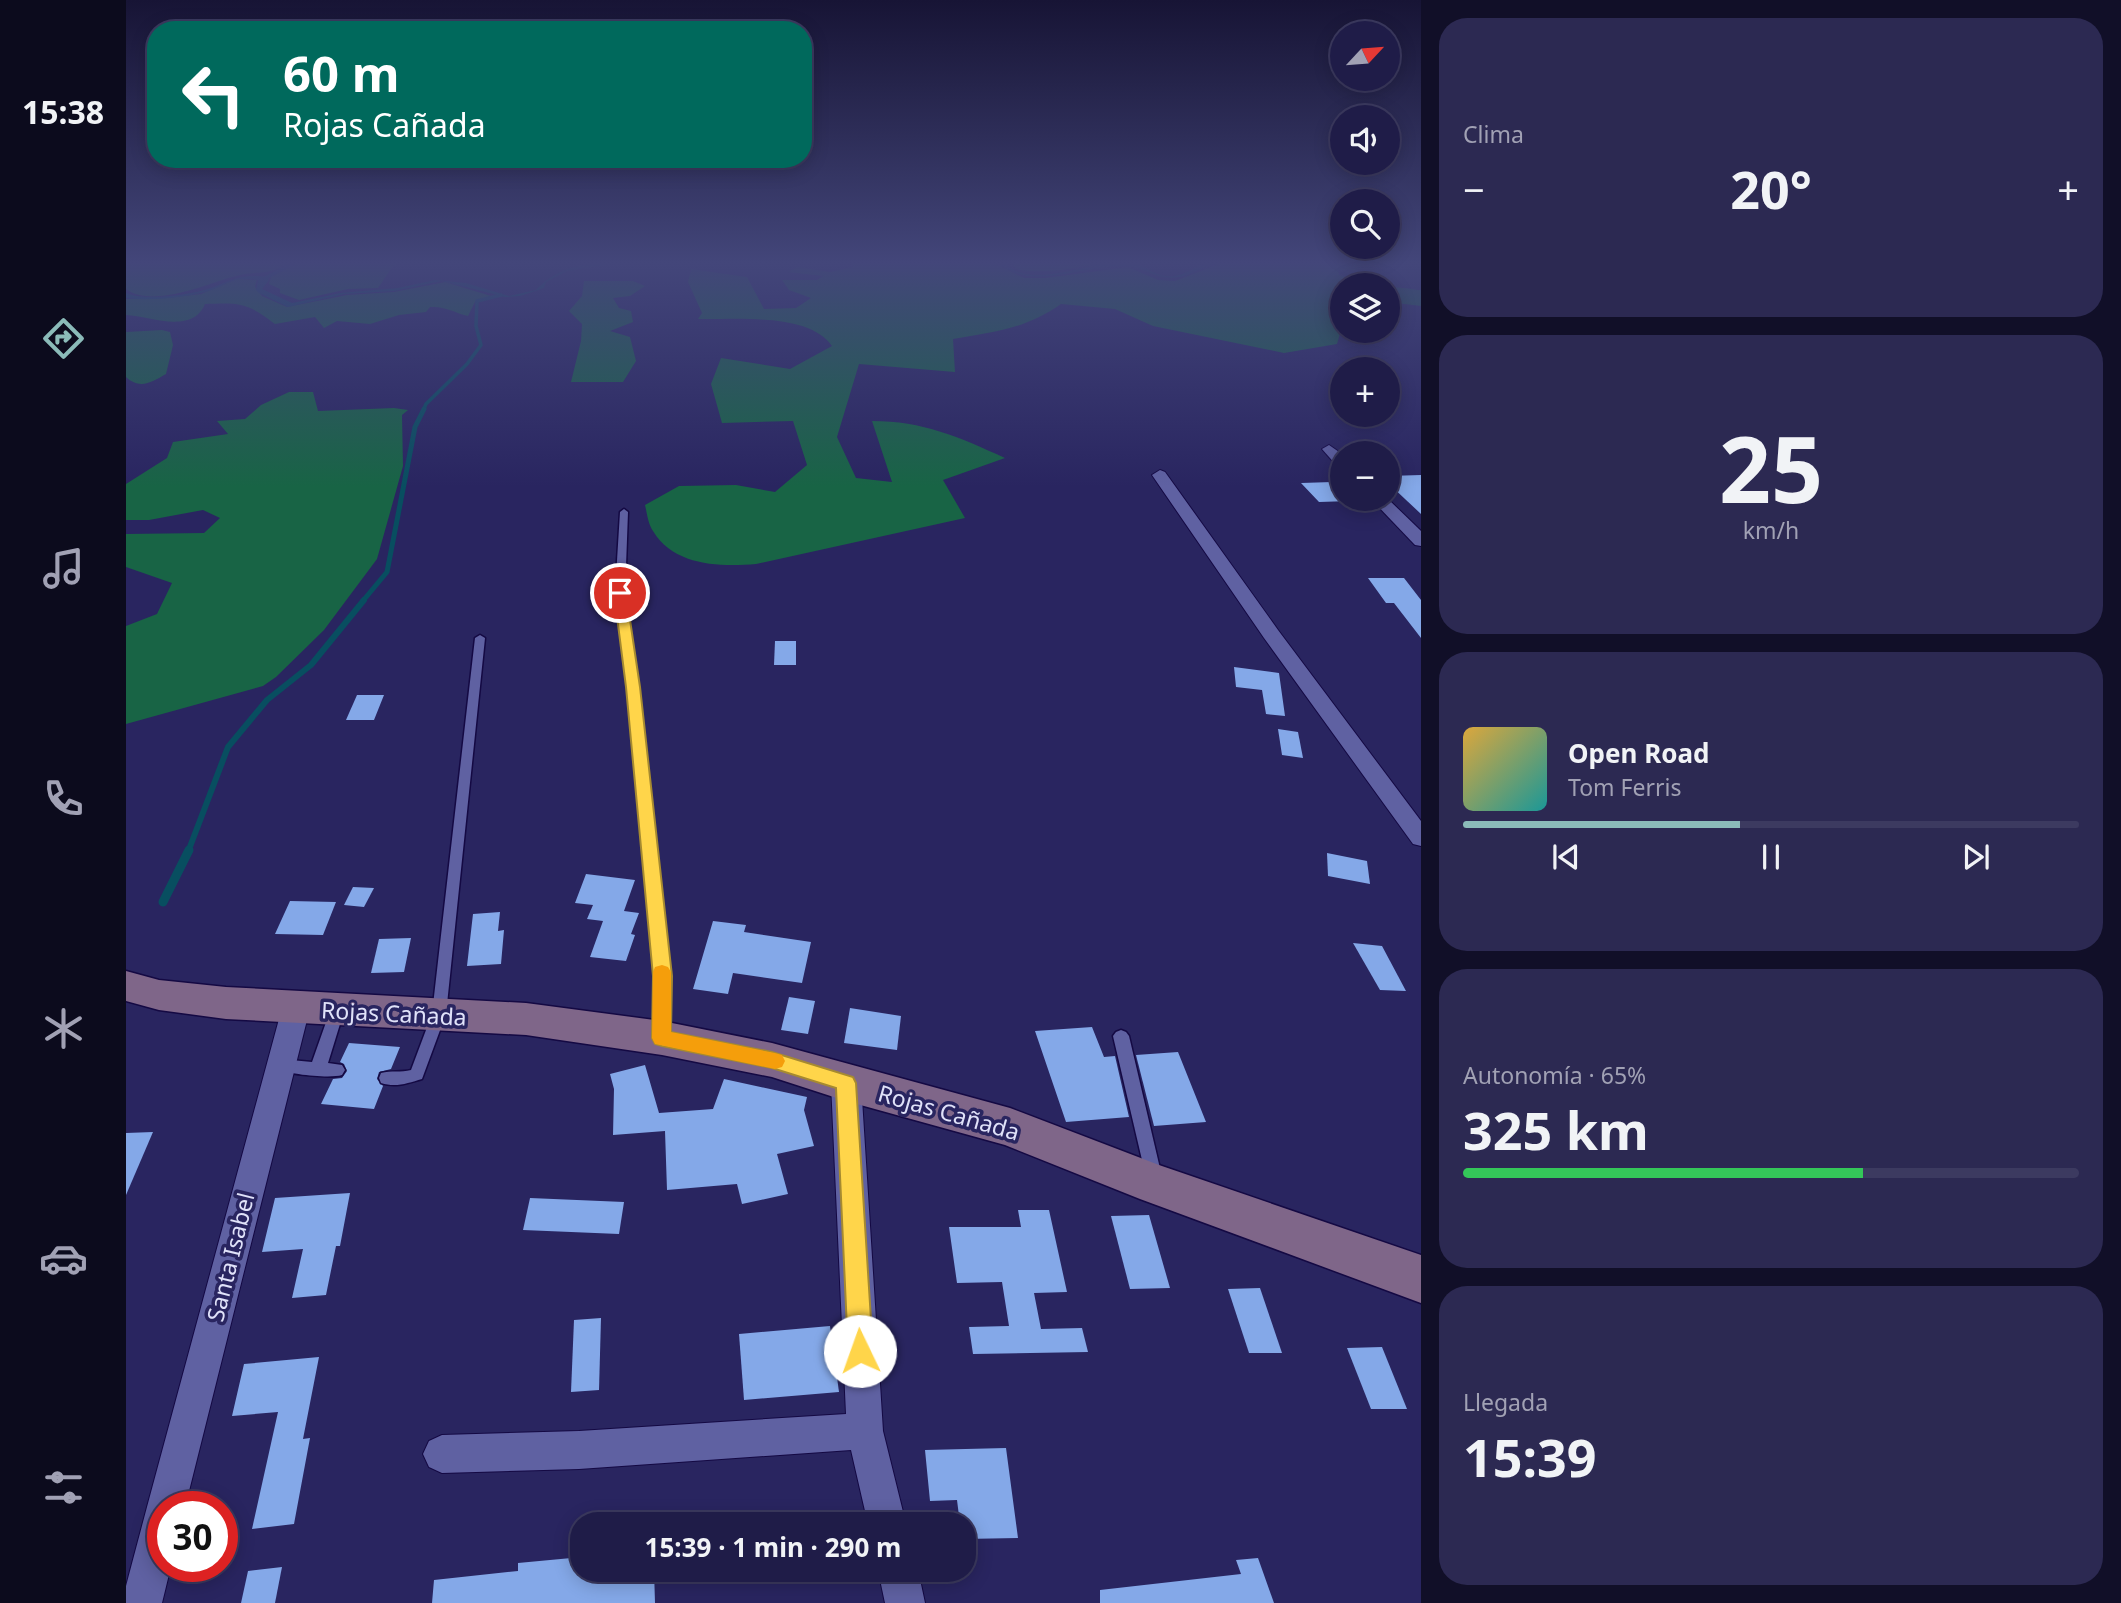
<!DOCTYPE html>
<html lang="es">
<meta charset="utf-8">
<style>
:root{--surface:#1f1c48;--page:#2c2952;--text:#f1f3f6;--muted:#a1a1b4;--line:#3c3a60;--accent:#8bbbb9}
body{margin:0;font-family:"Noto Sans",sans-serif;background:var(--page);color:var(--text);height:100vh;display:flex;flex-direction:column;font-size:26px;white-space:nowrap}
*{box-sizing:border-box;margin:0}
p{font-size:23px;color:var(--muted)}
.icon{flex:none;width:38px;height:38px;fill:none;stroke:currentColor;stroke-width:2;stroke-linecap:round;stroke-linejoin:round}
.map{position:relative;flex:1;overflow:hidden}
.sheet{display:flex;flex-direction:column;gap:18px;padding:18px;background:#110f28;width:700px}
.sheet>*{flex:none}
.top-card{position:absolute;left:21px;top:21px;width:665px;height:147px;border-radius:28px;box-shadow:0 4px 18px #0003,0 0 0 2px var(--line);background:#00695c;color:#fff;overflow:hidden}
.needle{width:46px;rotate:64deg}
.tools{position:absolute;left:1204px;top:21px;display:grid;gap:14px}
.tools a{display:grid;place-items:center;width:70px;height:70px;border-radius:50%;background:var(--surface);box-shadow:0 4px 18px #0003,0 0 0 2px var(--line);font-size:35px}
.speed{position:absolute;left:21px;top:1491px;display:flex;gap:14px;font-size:35px;font-weight:700;text-align:center}
.speed>*{display:grid;place-content:center;width:91px;height:91px;border-radius:50%;background:var(--surface);box-shadow:0 4px 18px #0003,0 0 0 2px var(--line);line-height:1}
.speed .limit{border:10px solid #d22;background:#fff;color:#111}
.pin{position:absolute;display:grid;place-items:center;width:60px;height:60px;color:#fff;margin:-30px;border:4px solid #fff;border-radius:50%;box-shadow:0 2px 7px #0007}
.me{position:absolute;width:77px;margin:-38px;rotate:357deg;stroke-linejoin:round;filter:drop-shadow(0 0 5px #0008)}
.turn{display:flex;align-items:center;gap:24px;height:147px;padding:0 21px;font-size:32px}
.turn .icon{width:91px;height:91px;stroke-width:2.5}
.turn b{display:block;font-size:49px;line-height:60px}
.big{font-size:52px;font-weight:700;line-height:1.1}
.sheet .widget{flex:1;display:flex;flex-direction:column;justify-content:center;gap:10px;min-width:0;padding:0 24px;border-radius:28px;background:var(--page)}
.sheet .dial{align-items:center;gap:0}
.dial b{font-size:91px;line-height:1}
.song{display:flex;align-items:center;gap:21px}
.cover{width:84px;height:84px;border-radius:10px;background:linear-gradient(135deg,hsl(40 70% 55%),hsl(180 70% 35%))}
.played{height:7px;border-radius:4px;background:linear-gradient(90deg,var(--accent) 45%,var(--line) 45%)}
.keys{display:flex;justify-content:space-around;direction:ltr}
.heat{display:flex;justify-content:space-between;align-items:center;font-size:38px;direction:ltr}
.charge{height:10px;border-radius:5px;background:linear-gradient(90deg,#34c759 65%,var(--line) 0)}
.trip{position:absolute;left:444px;top:1512px;width:406px;height:70px;border-radius:28px;background:var(--surface);box-shadow:0 4px 18px #0003,0 0 0 2px var(--line);font-weight:700;line-height:70px;text-align:center}
main{display:flex;flex:1;min-height:0}
.tab-bar{display:flex;flex-direction:column;width:126px;justify-content:space-around;align-items:center;background:#0c0b1d;color:var(--muted)}
.tab-bar .icon{width:49px;height:49px}
.tab-bar .active{color:var(--accent)}
.tab-bar b{font-size:32px;color:var(--text)}
.map>svg:first-child{display:block}
.green{fill:#186445}
.water{fill:#084e60}
.lines{fill:none;stroke-linecap:round;stroke-linejoin:round}
.stream-far3{stroke:#084e60;stroke-width:3.5}
.stream-far2{stroke:#084e60;stroke-width:5}
.stream-far1{stroke:#084e60;stroke-width:6}
.stream{stroke:#084e60;stroke-width:9}
.building{fill:#84a8e8}
.service-casing{stroke:#140943;stroke-width:3}
.minor-casing{stroke:#140943;stroke-width:2}
.secondary-casing{stroke:#140943;stroke-width:3}
.service{fill:#5f61a2;fill-rule:evenodd}
.minor{fill:#5f61a2;fill-rule:evenodd}
.secondary{fill:#7f6689;fill-rule:evenodd}
.route{fill:#ffd54a;stroke:#a68a30;stroke-width:2}
.slow{fill:#f59e0b}
.labels{text-anchor:middle;dominant-baseline:central;stroke-width:7;stroke-linejoin:round;paint-order:stroke}
.near-street-label{font-size:23px;fill:#e0e2f9;stroke:#292560}
</style>
<main>
<nav class="tab-bar">
<b>15:38</b>
<svg class="icon active" aria-label="directions" viewBox="0 0 24 24"><path d="M12 3l9 9-9 9-9-9zM9 14v-3h6M13 9l2 2-2 2"/></svg>
<svg class="icon" aria-label="music" viewBox="0 0 24 24"><path d="M9 18V5l10-2v13"/><circle cx="6" cy="18" r="3"/><circle cx="16" cy="16" r="3"/></svg>
<svg class="icon" aria-label="phone" viewBox="0 0 24 24"><path d="M5 4h4l2 5-3 2q2 4 5 5l2-3 5 2v4C11 20 4 13 5 4z"/></svg>
<svg class="icon" aria-label="climate" viewBox="0 0 24 24"><path d="M12 3v18M4 7l16 10M4 17L20 7"/></svg>
<svg class="icon" aria-label="car" viewBox="0 0 24 24"><path d="M5 17H2v-5l4-1 3-4h7l3 4 3 1v5h-3M9 17h6M6 11h13"/><circle cx="7" cy="17" r="2"/><circle cx="17" cy="17" r="2"/></svg>
<svg class="icon" aria-label="filters" viewBox="0 0 24 24"><path d="M4 7h16M4 17h16"/><circle cx="9" cy="7" r="2"/><circle cx="15" cy="17" r="2"/></svg>
</nav>
<div class="map">
<svg width="1295" height="1603" viewBox="0 0 1295 1603">
<rect width="100%" height="100%" fill="#292560"/>
<g class="green">
<path d="M 0,263 L 161,263 C 142,277 130,270 110,276 C 82,283 27,309 0,289 Z"/>
<polygon points="171,263 273,263 267,266 252,288 222,289 173,300 154,293 154,289 143,284 145,277"/>
<path d="M 725,263 L 868,263 L 898,278 L 919,278 L 1002,267 L 1032,280 L 1049,281 L 1095,263 L 1232,263 L 1236,265 L 1230,270 L 1212,270 L 1213,275 C 1237,285 1266,286 1292,290 L 1295,290 L 1295,306 L 1262,302 L 1262,285 L 1216,285 L 1216,296 L 1213,296 C 1219,312 1216,328 1211,344 L 1158,353 L 1027,326 L 989,309 L 935,304 C 899,329 869,332 827,339 L 829,372 L 733,364 L 711,437 L 730,478 L 766,482 L 746,421 C 797,421 833,437 879,458 L 817,480 L 839,518 L 630,564 C 594,567 548,566 527,531 C 522,524 521,513 519,505 L 553,486 L 610,485 L 649,492 L 681,465 L 667,421 L 596,423 L 585,384 L 595,358 L 664,369 L 706,346 C 683,312 609,320 572,319 L 576,313 L 562,282 L 565,269 L 621,277 L 638,309 L 670,308 L 685,298 L 663,290 L 656,280 L 691,280 L 697,276 L 662,272 L 672,267 L 704,272 L 727,267 Z"/>
<path d="M 886,263 L 976,263 C 947,268 919,275 890,269 Z"/>
<path d="M 111,279 L 131,280 L 129,287 L 136,296 L 161,307 L 221,295 L 268,292 L 319,282 L 365,296 L 350,300 L 342,316 C 327,312 319,306 304,307 L 300,312 L 273,315 L 244,324 L 211,321 L 198,328 L 189,317 L 149,324 C 120,302 114,303 79,304 C 66,335 24,316 0,315 L 0,299 L 41,298 L 75,294 Z"/>
<polygon points="458,281 507,281 519,286 504,296 487,298 493,308 505,311 507,322 484,331 504,337 510,361 497,382 445,382 455,341 456,324 443,311 456,296"/>
<path d="M 36,330 L 44,332 L 47,345 L 40,374 C 26,382 14,390 0,377 L 0,332 Z"/>
<polygon points="163,392 187,392 192,411 268,408 282,410 276,415 277,466 251,559 198,630 150,677 137,686 0,724 0,626 31,614 46,583 0,567 0,534 78,533 94,518 77,510 23,520 0,520 0,484 41,458 47,442 102,434 91,421 119,419 135,405"/>
</g>
<g class="water">
<path d="M 490,263 L 441,271 L 420,282 L 418,288 L 394,296 L 379,297 L 316,281 L 268,291 L 218,294 L 162,307 L 133,293 L 130,290 L 132,280 C 102,276 104,285 79,292 C 54,298 25,301 0,298 L 0,293 C 18,301 63,295 82,289 C 106,281 113,273 141,277 L 143,280 L 136,289 L 166,303 L 215,293 L 272,288 L 309,280 L 340,283 L 383,296 L 410,290 C 433,266 458,263 490,263 Z"/>
<path d="M 872,263 L 879,263 C 901,289 953,266 982,263 C 990,262 1001,261 1009,263 C 1024,268 1032,279 1049,276 C 1064,273 1071,263 1089,263 C 1078,267 1066,275 1054,277 C 1030,281 1019,266 997,266 C 957,265 907,292 872,263 Z"/>
</g>
<g class="lines">
<g class="stream-far3">
<polyline points="136,280 167,263"/>
<polyline points="297,411 300,404 341,364 355,345 350,326 351,301 375,295"/>
</g>
<polyline class="stream-far2" points="236,602 261,572 289,427 298,409"/>
<polyline class="stream-far1" points="62,852 102,747 141,700 185,665 238,600"/>
<polyline class="stream" points="37,902 63,850"/>
</g>
<g class="building">
<polygon points="1295,475 1295,514 1262,483 1262,476"/>
<polygon points="1206,482 1216,493 1216,499 1225,501 1193,502 1175,483"/>
<polygon points="1242,578 1278,578 1295,600 1295,638 1268,603 1260,603"/>
<polygon points="649,641 670,641 670,665 648,665"/>
<polygon points="1108,667 1153,673 1159,716 1140,714 1136,690 1110,687"/>
<polygon points="231,695 258,695 248,720 220,720"/>
<polygon points="1152,729 1172,732 1177,758 1156,755"/>
<polygon points="1201,853 1241,861 1244,884 1202,876"/>
<polygon points="460,874 509,880 498,911 513,913 505,934 509,935 500,961 464,957 477,921 461,919 467,905 449,903"/>
<polygon points="227,887 248,888 238,907 218,905"/>
<polygon points="164,901 210,902 197,935 149,934"/>
<polygon points="374,912 372,931 378,930 375,964 341,966 347,914"/>
<polygon points="587,921 620,925 618,932 685,942 676,983 607,973 602,994 567,989"/>
<polygon points="285,938 278,972 245,973 253,939"/>
<polygon points="1227,943 1256,946 1280,991 1254,990"/>
<polygon points="663,997 689,1001 682,1034 655,1030"/>
<polygon points="724,1008 775,1016 771,1050 718,1043"/>
<polygon points="966,1027 978,1057 989,1056 1003,1117 940,1122 909,1031"/>
<polygon points="223,1043 274,1047 265,1069 253,1072 251,1079 257,1086 248,1109 195,1104 207,1079 216,1078 221,1071 218,1064 214,1062"/>
<polygon points="1052,1052 1080,1122 1028,1126 1010,1055"/>
<polygon points="519,1065 533,1113 587,1109 598,1079 681,1097 678,1110 688,1146 651,1154 662,1194 616,1204 611,1184 541,1190 539,1131 487,1135 488,1089 484,1074"/>
<polygon points="27,1132 0,1195 0,1133"/>
<polygon points="224,1193 214,1246 210,1246 200,1295 166,1298 177,1249 136,1252 149,1198"/>
<polygon points="404,1198 498,1202 493,1234 397,1230"/>
<polygon points="892,1210 923,1210 941,1292 908,1293 915,1329 956,1328 962,1352 847,1354 843,1327 883,1326 876,1282 831,1283 823,1227 895,1227"/>
<polygon points="1023,1215 1044,1288 1004,1289 985,1216"/>
<polygon points="1134,1288 1156,1353 1123,1353 1102,1289"/>
<polygon points="475,1318 473,1390 445,1392 448,1320"/>
<polygon points="704,1326 713,1392 618,1400 613,1334"/>
<polygon points="1256,1347 1281,1409 1245,1409 1221,1348"/>
<polygon points="193,1357 177,1439 184,1438 168,1524 126,1529 152,1412 106,1416 118,1364"/>
<polygon points="880,1448 892,1538 838,1539 838,1524 834,1524 831,1500 804,1501 799,1450"/>
<polygon points="456,1557 456,1570 528,1570 529,1603 306,1603 308,1580 392,1571 392,1563"/>
<polygon points="1132,1558 1148,1603 974,1603 974,1590 1115,1574 1110,1560"/>
<polygon points="156,1567 149,1603 115,1603 122,1571"/>
</g>
<g class="lines">
<g class="service-casing">
<g id="service">
<polygon points="498,509 502,512 499,593 512,687 543,976 544,1038 541,1042 536,1044 531,1042 528,1038 529,976 502,687 489,593 494,512"/>
<path d="M 354,635 L 359,638 L 320,1014 L 296,1079 C 282,1083 270,1088 255,1083 L 253,1078 L 255,1073 C 265,1070 275,1073 285,1070 L 306,1014 L 349,638 Z"/>
<path d="M 211,1005 L 216,1007 L 218,1011 L 202,1063 L 216,1065 L 219,1070 L 216,1075 C 203,1079 163,1074 149,1069 L 146,1065 L 149,1061 L 154,1059 L 186,1062 L 204,1011 L 206,1007 Z"/>
<polygon points="995,1030 1000,1032 1003,1036 1036,1177 1034,1182 1028,1185 1022,1182 1020,1177 987,1036 990,1032"/>
</g>
</g>
<g class="minor-casing">
<g id="minor">
<polygon points="1203,445 1216,454 1216,467 1211,466 1196,449"/>
<polygon points="1034,470 1039,472 1152,630 1295,821 1295,846 1287,844 1138,638 1026,475"/>
<polygon points="1245,499 1262,499 1295,531 1295,546 1289,545"/>
<polygon points="170,997 180,1000 184,1008 59,1507 37,1507 37,1566 45,1566 36,1603 0,1603 0,1586 21,1507 156,1008 160,1000"/>
<polygon points="720,1071 730,1074 735,1083 757,1431 780,1524 742,1524 725,1450 453,1469 316,1473 303,1467 297,1454 303,1441 316,1435 453,1431 720,1414 705,1083 710,1074"/>
<polygon points="752,1570 792,1570 799,1603 759,1603"/>
</g>
</g>
<g class="secondary-casing">
<polygon id="secondary" points="0,971 33,980 100,987 400,1003 536,1021 646,1043 884,1108 1033,1165 1295,1255 1295,1303 1014,1199 879,1145 720,1101 646,1077 536,1055 400,1035 100,1019 33,1010 0,1001"/>
</g>
<use href="#service" class="service"/>
<use href="#minor" class="minor"/>
<use href="#secondary" class="secondary"/>
</g>
<linearGradient id="sky" x2="0" y2="1"><stop stop-color="#171435"/><stop offset="0.54" stop-color="#43467a"/><stop offset="1" stop-color="#43467a" stop-opacity="0"/></linearGradient>
<rect width="1295" height="487" fill="url(#sky)"/>
<polygon class="route" points="494,589 500,593 514,687 546,976 545,1032 646,1052 727,1077 730,1083 747,1351 743,1360 734,1363 726,1360 722,1351 710,1088 646,1068 536,1046 529,1044 526,1038 527,976 500,687 488,593"/>
<polygon class="slow" points="536,965 542,967 545,972 545,1032 649,1053 656,1055 659,1061 656,1067 649,1069 529,1044 526,1038 527,972 529,967"/>
<g class="labels">
<g class="near-street-label">
<text transform="translate(268 1013) rotate(3)">Rojas Cañada</text>
<text transform="translate(823 1112) rotate(16)">Rojas Cañada</text>
<text transform="translate(104 1257) rotate(-76)">Santa Isabel</text>
</g>
</g>
</svg>
<div class="tools">
<a><svg class="needle" viewBox="-14 -14 28 28"><path d="M0-13l5 13h-10z" fill="#e53935"/><path d="M0 13l5-13h-10z" fill="#a1a1b4"/></svg></a>
<a><svg class="icon" aria-label="sound" viewBox="0 0 24 24"><path d="M4 9h4l5-4v14l-5-4H4zM17 9q2 3 0 6"/></svg></a>
<a><svg class="icon" aria-label="search" viewBox="0 0 24 24"><circle cx="10" cy="10" r="6"/><path d="M15 15l6 6"/></svg></a>
<a><svg class="icon" aria-label="layers" viewBox="0 0 24 24"><path d="M12 4l9 5-9 5-9-5zM3 14l9 5 9-5"/></svg></a>
<a>+</a>
<a>−</a>
</div>
<div class="speed"><div class="limit">30</div></div>
<div class="pin" style="left:494px;top:593px;background:#d93025"><svg class="icon" aria-label="arrive" viewBox="0 0 24 24"><path d="M6 21V4h12l-3 4 3 4H6"/></svg></div>
<svg class="me" style="left:734px;top:1351px" viewBox="-20 -20 40 40"><circle r="19" fill="#fff"/><path d="M0-13L10 11 0 6-10 11z" fill="#ffd54a"/></svg>
<div class="trip">15:39 · 1 min · 290 m</div>
<div class="top-card">
<div class="turn"><svg class="icon" aria-label="left" viewBox="0 0 24 24"><path d="M17 20v-9H6M10 6l-5 5 5 5"/></svg><div><b>60 m</b>Rojas Cañada</div></div>
</div>
</div>
<section class="sheet">
<div class="widget"><p>Clima</p>
<div class="heat"><a>−</a><b class="big">20°</b><a>+</a></div>
</div>
<div class="widget dial"><b>25</b><p>km/h</p></div>
<div class="widget">
<div class="song"><i class="cover"></i><div><b>Open Road</b><p>Tom Ferris</p></div></div>
<div class="played"></div>
<div class="keys"><svg class="icon" aria-label="previous" viewBox="0 0 24 24"><path d="M18 5L8 12l10 7zM5 5v14"/></svg><svg class="icon" aria-label="pause" viewBox="0 0 24 24"><path d="M8 5v14M16 5v14"/></svg><svg class="icon" aria-label="next" viewBox="0 0 24 24"><path d="M6 5l10 7-10 7zM19 5v14"/></svg></div>
</div>
<div class="widget"><p>Autonomía · 65%</p><b class="big">325 km</b><div class="charge"></div></div>
<div class="widget"><p>Llegada</p><b class="big">15:39</b></div>
</section>
</main>
